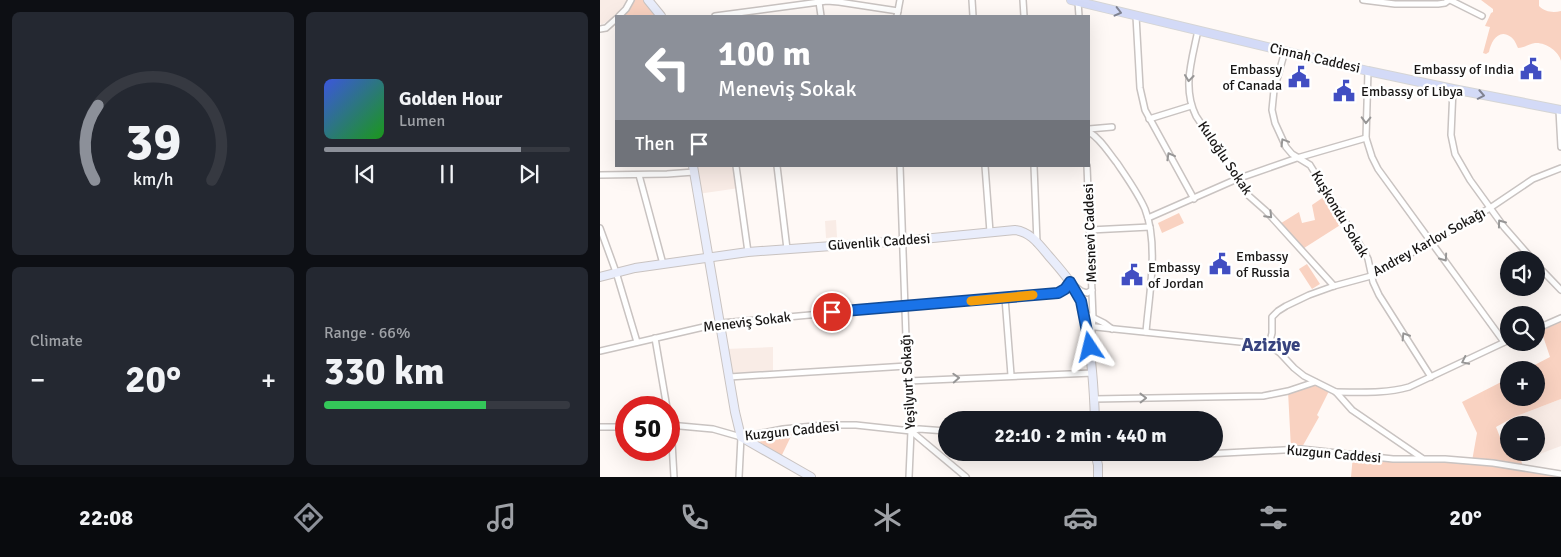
<!DOCTYPE html>
<meta charset="utf-8">
<style>
:root{--surface:#171b24;--page:#242831;--text:#f1f3f6;--muted:#9ea1a6;--line:#363941;--accent:#8c9099}
body{margin:0;font-family:Signika,sans-serif;background:var(--page);color:var(--text);height:100vh;display:flex;flex-direction:column;font-size:19px;white-space:nowrap}
*{box-sizing:border-box;margin:0}
p{font-size:16px;color:var(--muted)}
.icon{flex:none;width:28px;height:28px;fill:none;stroke:currentColor;stroke-width:2;stroke-linecap:round;stroke-linejoin:round}
.map{position:relative;flex:1;overflow:hidden}
.sheet{display:flex;flex-direction:column;gap:12px;padding:12px;background:#0d0f14;width:600px}
.sheet>*{flex:none}
.hud{position:absolute;left:15px;top:15px;width:475px;height:152px;border-radius:0px;box-shadow:0 5px 20px #0002;background:#8c9099;color:#fff;overflow:hidden}
.controls{position:absolute;left:900px;top:251px;display:grid;gap:10px}
.controls a{display:grid;place-items:center;width:45px;height:45px;border-radius:50%;background:var(--surface);box-shadow:0 5px 20px #0002;font-size:25px}
.speed{position:absolute;left:15px;top:396px;display:flex;gap:10px;font-size:25px;font-weight:700;text-align:center}
.speed>*{display:grid;place-content:center;width:65px;height:65px;border-radius:50%;background:var(--surface);box-shadow:0 5px 20px #0002;line-height:1}
.speed .limit{border:8px solid #d22;background:#fff;color:#111}
.pin{position:absolute;display:grid;place-items:center;width:42px;height:42px;color:#fff;margin:-21px;border:2px solid #fff;border-radius:50%;box-shadow:0 1px 5px #0007}
.me{position:absolute;width:55px;margin:-28px;rotate:350deg;stroke-linejoin:round;filter:drop-shadow(0 0 4px #0008)}
.turn{display:flex;align-items:center;gap:18px;height:105px;padding:0 20px;font-size:22px}
.turn .icon{width:65px;height:65px;stroke-width:2.5}
.turn b{display:block;font-size:35px;line-height:42px}
.then{display:flex;align-items:center;height:48px;padding:0 20px;background:#0003;gap:10px;font-size:19px}
.big{font-size:38px;font-weight:800;line-height:1.1}
.sheet .widget{flex:1;display:flex;flex-direction:column;justify-content:center;gap:8px;min-width:0;padding:0 18px;border-radius:8px;background:var(--page)}
.sheet .dial{align-items:center;gap:0}
.dial svg{height:130px;overflow:visible;fill:none;stroke:var(--line);stroke-width:7;stroke-linecap:round;text-anchor:middle}
.dial text{fill:var(--text);stroke:none}
.song{display:flex;align-items:center;gap:15px}
.cover{width:60px;height:60px;border-radius:8px;background:linear-gradient(135deg,hsl(230 70% 55%),hsl(120 70% 35%))}
.played{height:5px;border-radius:2px;background:linear-gradient(90deg,var(--accent) 80%,var(--line) 80%)}
.keys{display:flex;justify-content:space-around;direction:ltr}
.heat{display:flex;justify-content:space-between;align-items:center;font-size:28px;direction:ltr}
.charge{height:8px;border-radius:4px;background:linear-gradient(90deg,#34c759 66%,var(--line) 0)}
.sheet .tiles{flex:1;display:grid;gap:12px;grid-template-columns:repeat(2,1fr)}
.trip{position:absolute;left:338px;top:411px;width:285px;height:50px;border-radius:25px;background:var(--surface);box-shadow:0 5px 20px #0002;font-weight:800;line-height:50px;text-align:center}
.dock{display:flex;height:80px;justify-content:space-around;align-items:center;background:#090b0e;color:var(--muted)}
.dock .icon{width:35px;height:35px}
.dock .active{color:var(--accent)}
.dock b{font-size:22px;color:var(--text)}
main{display:flex;flex:1;min-height:0}
.map>svg:first-child{display:block}
.built{fill:#f9ece6}
.green{fill:#f9d2c1}
.lines{fill:none;stroke-linecap:round;stroke-linejoin:round}
.street-casing{stroke:#c9c3c1;stroke-width:8}
.secondary-casing{stroke:#c9c3c1;stroke-width:10}
.primary-casing{stroke:#d5d5d5;stroke-width:10}
.street{stroke:#fff;stroke-width:5}
.secondary{stroke:#e9edfb;stroke-width:8}
.primary{stroke:#d3daf7;stroke-width:8}
.oneway{stroke:#7f8291}
.oneway2{stroke:#979696}
.route-casing{stroke:#114b97;stroke-width:12}
.route{stroke:#1a73e8;stroke-width:9}
.slow{stroke:#f59e0b;stroke-width:9}
.labels{text-anchor:middle;dominant-baseline:central;stroke-width:5;stroke-linejoin:round;paint-order:stroke}
.street-label{font-size:14px;fill:#181615;stroke:#fff}
.poi-label{font-size:14px;fill:#181615;stroke:#fff;text-anchor:start}
.district-label{font-size:19px;font-weight:bold;fill:#37437e;stroke:#fff}
</style>
<main>
<section class="sheet">
<div class="tiles">
<div class="widget dial"><svg viewBox="0 0 100 80">
<path d="M14 69A42 42 0 1 1 86 69"/>
<path d="M14 69A42 42 0 0 1 16 23" stroke="#8c9099"/>
<text x="50" y="56" font-size="32" font-weight="700">39</text>
<text x="50" y="72" font-size="11">km/h</text>
</svg></div>
<div class="widget">
<div class="song"><i class="cover"></i><div><b>Golden Hour</b><p>Lumen</p></div></div>
<div class="played"></div>
<div class="keys"><svg class="icon" aria-label="previous" viewBox="0 0 24 24"><path d="M18 5L8 12l10 7zM5 5v14"/></svg><svg class="icon" aria-label="pause" viewBox="0 0 24 24"><path d="M8 5v14M16 5v14"/></svg><svg class="icon" aria-label="next" viewBox="0 0 24 24"><path d="M6 5l10 7-10 7zM19 5v14"/></svg></div>
</div>
<div class="widget"><p>Climate</p>
<div class="heat"><a>−</a><b class="big">20°</b><a>+</a></div>
</div>
<div class="widget"><p>Range · 66%</p><b class="big">330 km</b><div class="charge"></div></div>
</div>
</section>
<div class="map">
<svg width="961" height="477" viewBox="0 0 961 477">
<rect width="100%" height="100%" fill="#fff9f6"/>
<g class="built">
<polygon points="0,0 28,0 15,17 1,25 0,22"/>
<polygon points="93,166 136,166 139,188 98,194"/>
<polygon points="236,220 237,237 226,238 225,221"/>
<polygon points="173,347 173,374 129,377 125,349"/>
<polygon points="961,399 961,446 929,458 927,453 936,452 936,425 917,425 914,417"/>
</g>
<g class="green">
<polygon points="35,0 43,0 57,16 23,16 30,9"/>
<path d="M 881,0 L 939,0 L 939,6 C 945,12 953,13 961,11 L 961,61 C 959,51 945,42 935,43 C 928,44 925,48 918,48 C 916,44 915,40 911,37 C 899,28 891,41 889,52 L 886,54 L 883,53 L 890,27 L 885,26 L 891,13 L 893,12 L 893,9 Z"/>
<polygon points="728,194 745,222 701,250 678,225 699,212 702,223 715,220 712,205"/>
<polygon points="579,213 584,223 562,233 558,223"/>
<polygon points="707,264 720,284 712,289 699,269"/>
<polygon points="961,318 961,399 914,417 896,427 906,452 919,453 923,467 961,474 961,477 751,477 753,455 872,461 877,433 862,402 909,378 909,398 936,398 936,370 925,370 950,357 940,327"/>
<polygon points="715,382 730,389 717,415 719,417 701,449 691,449 688,391"/>
<polygon points="195,428 180,459 141,437"/>
</g>
<g class="lines">
<g class="street-casing">
<g id="street">
<polyline points="372,0 373,16"/>
<polyline points="423,0 424,16"/>
<polyline points="763,0 795,4 838,4 845,3 849,0"/>
<polyline points="850,0 882,16"/>
<polyline points="219,2 221,16"/>
<polyline points="478,2 479,16"/>
<polyline points="19,16 26,9 31,0"/>
<polyline points="115,16 227,1 239,2 298,11"/>
<polyline points="297,16 300,0"/>
<polyline points="536,16 540,88 545,110 594,199"/>
<polyline points="0,29 6,28 16,19"/>
<path d="M 598,30 C 592,60 582,88 596,116 L 649,196 L 666,211 L 734,286"/>
<polyline points="685,51 674,90 672,110 675,123 686,147 692,154 710,165 765,253 768,259 773,282 779,295 831,377"/>
<polyline points="768,71 766,138 772,157 778,169 904,342"/>
<polyline points="853,89 851,135 855,154 870,180 904,227 933,260"/>
<polyline points="959,110 961,147"/>
<polyline points="549,119 591,106"/>
<polyline points="489,129 512,127"/>
<path d="M 489,132 C 501,139 508,152 517,163 C 527,178 538,193 545,209 C 559,245 549,295 546,332"/>
<polyline points="136,166 148,252"/>
<polyline points="177,166 187,249"/>
<polyline points="300,166 307,366 311,431 309,477"/>
<polyline points="385,166 390,232"/>
<polyline points="434,166 437,243"/>
<polyline points="487,166 493,318 491,341"/>
<polyline points="0,175 67,174 94,172"/>
<polyline points="39,175 63,264"/>
<polyline points="548,218 637,179 697,158 766,138"/>
<polyline points="0,228 16,272 37,342"/>
<polyline points="490,230 550,227"/>
<polyline points="936,264 961,290"/>
<polyline points="405,298 411,375"/>
<polyline points="484,313 504,323 512,329"/>
<polyline points="486,326 669,345 680,353 694,368 704,376 736,392 752,410 822,458"/>
<polyline points="936,329 961,318"/>
<polyline points="55,338 67,408"/>
<polyline points="669,345 672,333 672,317 678,311 686,306 709,295 734,286 771,276 890,208 933,179 961,168"/>
<polyline points="0,351 121,323 458,293 465,289 470,282 481,291 487,293 492,290"/>
<polyline points="129,377 307,366"/>
<polyline points="308,381 493,373"/>
<path d="M 736,392 C 761,392 784,394 809,387 L 909,340"/>
<polyline points="494,399 663,396 688,391 715,382"/>
<polyline points="69,415 71,425 74,477"/>
<polyline points="69,425 113,429 141,437 183,429 224,425 256,425 311,431 319,429 346,431"/>
<polyline points="0,427 26,427"/>
<polyline points="311,431 366,477"/>
<polyline points="466,452 496,455 549,457 701,449 793,459 845,459 893,463 961,474"/>
<polyline points="139,477 141,437"/>
</g>
</g>
<g class="secondary-casing">
<g id="secondary">
<polyline points="48,0 61,16"/>
<polyline points="93,166 135,412 141,437 211,477"/>
<path d="M 0,277 L 35,268 L 148,252 L 302,241 L 415,230 C 430,232 438,243 448,255 C 460,269 474,284 481,302 C 484,311 485,322 487,332 C 492,361 494,390 495,420"/>
<polyline points="495,452 498,465 498,477"/>
</g>
</g>
<g class="primary-casing">
<polyline id="primary" points="471,0 768,71 853,89 961,110"/>
</g>
<use href="#street" class="street"/>
<use href="#secondary" class="secondary"/>
<use href="#primary" class="primary"/>
</g>
<defs><path id="oneway-chevron" d="M-2-3.5L2.5 0L-2 3.5" fill="none" stroke-width="1.6" stroke-linecap="round" stroke-linejoin="round" transform="scale(1.25)"/></defs>
<g class="oneway">
<use href="#oneway-chevron" transform="translate(518 12) rotate(14)"/>
<use href="#oneway-chevron" transform="translate(881 95) rotate(11)"/>
</g>
<g class="oneway2">
<use href="#oneway-chevron" transform="translate(589 78) rotate(96)"/>
<use href="#oneway-chevron" transform="translate(766 120) rotate(91)"/>
<use href="#oneway-chevron" transform="translate(684 142) rotate(-121)"/>
<use href="#oneway-chevron" transform="translate(570 156) rotate(-119)"/>
<use href="#oneway-chevron" transform="translate(669 215) rotate(46)"/>
<use href="#oneway-chevron" transform="translate(901 223) rotate(-126)"/>
<use href="#oneway-chevron" transform="translate(844 258) rotate(55)"/>
<use href="#oneway-chevron" transform="translate(805 336) rotate(-122)"/>
<use href="#oneway-chevron" transform="translate(865 361) rotate(154)"/>
<use href="#oneway-chevron" transform="translate(356 378) rotate(-3)"/>
<use href="#oneway-chevron" transform="translate(543 398) rotate(-1)"/>
</g>
<g class="lines">
<g class="route-casing">
<polyline id="route" points="232,312 458,293 465,289 470,282 481,301 490,347"/>
</g>
<use href="#route" class="route"/>
<polyline class="slow" points="371,301 433,295"/>
</g>
<defs>
<g id="civic-bare" transform="scale(1.725)"><path d="M-.6-6.5H3V-4.5H.6V-3L4-1V1h2V6H-6V1h2V-1L-.6-3ZM-1.2 2.5V6h2.4V2.5Z" fill="#414ec2" stroke="#fff" stroke-width="2.5" paint-order="stroke"/></g>
</defs>
<g fill-rule="evenodd">
<use href="#civic-bare" x="931" y="69"/>
<use href="#civic-bare" x="699" y="77"/>
<use href="#civic-bare" x="744" y="91"/>
<use href="#civic-bare" x="620" y="264"/>
<use href="#civic-bare" x="532" y="275"/>
</g>
<g class="labels">
<g class="street-label">
<text transform="translate(715 58) rotate(13)">Cinnah Caddesi</text>
<text transform="translate(625 158) rotate(56)">Kuloğlu Sokak</text>
<text transform="translate(740 214) rotate(59)">Kuşkondu Sokak</text>
<text transform="translate(490 233) rotate(-92)">Mesnevi Caddesi</text>
<text transform="translate(279 242) rotate(-4)">Güvenlik Caddesi</text>
<text transform="translate(829 242) rotate(-29)">Andrey Karlov Sokağı</text>
<text transform="translate(147 322) rotate(-7)">Meneviş Sokak</text>
<text transform="translate(308 382) rotate(-93)">Yeşilyurt Sokağı</text>
<text transform="translate(192 431) rotate(-6)">Kuzgun Caddesi</text>
<text transform="translate(734 454) rotate(5)">Kuzgun Caddesi</text>
</g>
<g class="poi-label">
<text x="682" y="69" text-anchor="end">Embassy<tspan x="682" dy="16">of Canada</tspan></text>
<text x="914" y="69" text-anchor="end">Embassy of India</text>
<text x="761" y="91">Embassy of Libya</text>
<text x="636" y="256">Embassy<tspan x="636" dy="16">of Russia</tspan></text>
<text x="548" y="267">Embassy<tspan x="548" dy="16">of Jordan</tspan></text>
</g>
<g class="district-label">
<text x="671" y="345">Aziziye</text>
</g>
</g>
</svg>
<div class="controls">
<a><svg class="icon" aria-label="sound" viewBox="0 0 24 24"><path d="M4 9h4l5-4v14l-5-4H4zM17 9q2 3 0 6"/></svg></a>
<a><svg class="icon" aria-label="search" viewBox="0 0 24 24"><circle cx="10" cy="10" r="6"/><path d="M15 15l6 6"/></svg></a>
<a>+</a>
<a>−</a>
</div>
<div class="speed"><div class="limit">50</div></div>
<div class="pin" style="left:232px;top:312px;background:#d93025"><svg class="icon" aria-label="arrive" viewBox="0 0 24 24"><path d="M6 21V4h12l-3 4 3 4H6"/></svg></div>
<svg class="me" style="left:490px;top:347px" viewBox="-20 -20 40 40"><path d="M0-17L14 15 0 8-14 15z" fill="#1a73e8" stroke="#fff" stroke-width="4"/></svg>
<div class="trip">22:10 · 2 min · 440 m</div>
<div class="hud">
<div class="turn"><svg class="icon" aria-label="left" viewBox="0 0 24 24"><path d="M17 20v-9H6M10 6l-5 5 5 5"/></svg><div><b>100 m</b>Meneviş Sokak</div></div>
<div class="then">Then<svg class="icon" aria-label="arrive" viewBox="0 0 24 24"><path d="M6 21V4h12l-3 4 3 4H6"/></svg></div>
</div>
</div>
</main>
<nav class="dock">
<b>22:08</b>
<svg class="icon active" aria-label="directions" viewBox="0 0 24 24"><path d="M12 3l9 9-9 9-9-9zM9 14v-3h6M13 9l2 2-2 2"/></svg>
<svg class="icon" aria-label="music" viewBox="0 0 24 24"><path d="M9 18V5l10-2v13"/><circle cx="6" cy="18" r="3"/><circle cx="16" cy="16" r="3"/></svg>
<svg class="icon" aria-label="phone" viewBox="0 0 24 24"><path d="M5 4h4l2 5-3 2q2 4 5 5l2-3 5 2v4C11 20 4 13 5 4z"/></svg>
<svg class="icon" aria-label="climate" viewBox="0 0 24 24"><path d="M12 3v18M4 7l16 10M4 17L20 7"/></svg>
<svg class="icon" aria-label="car" viewBox="0 0 24 24"><path d="M5 17H2v-5l4-1 3-4h7l3 4 3 1v5h-3M9 17h6M6 11h13"/><circle cx="7" cy="17" r="2"/><circle cx="17" cy="17" r="2"/></svg>
<svg class="icon" aria-label="filters" viewBox="0 0 24 24"><path d="M4 7h16M4 17h16"/><circle cx="9" cy="7" r="2"/><circle cx="15" cy="17" r="2"/></svg>
<b>20°</b>
</nav>
